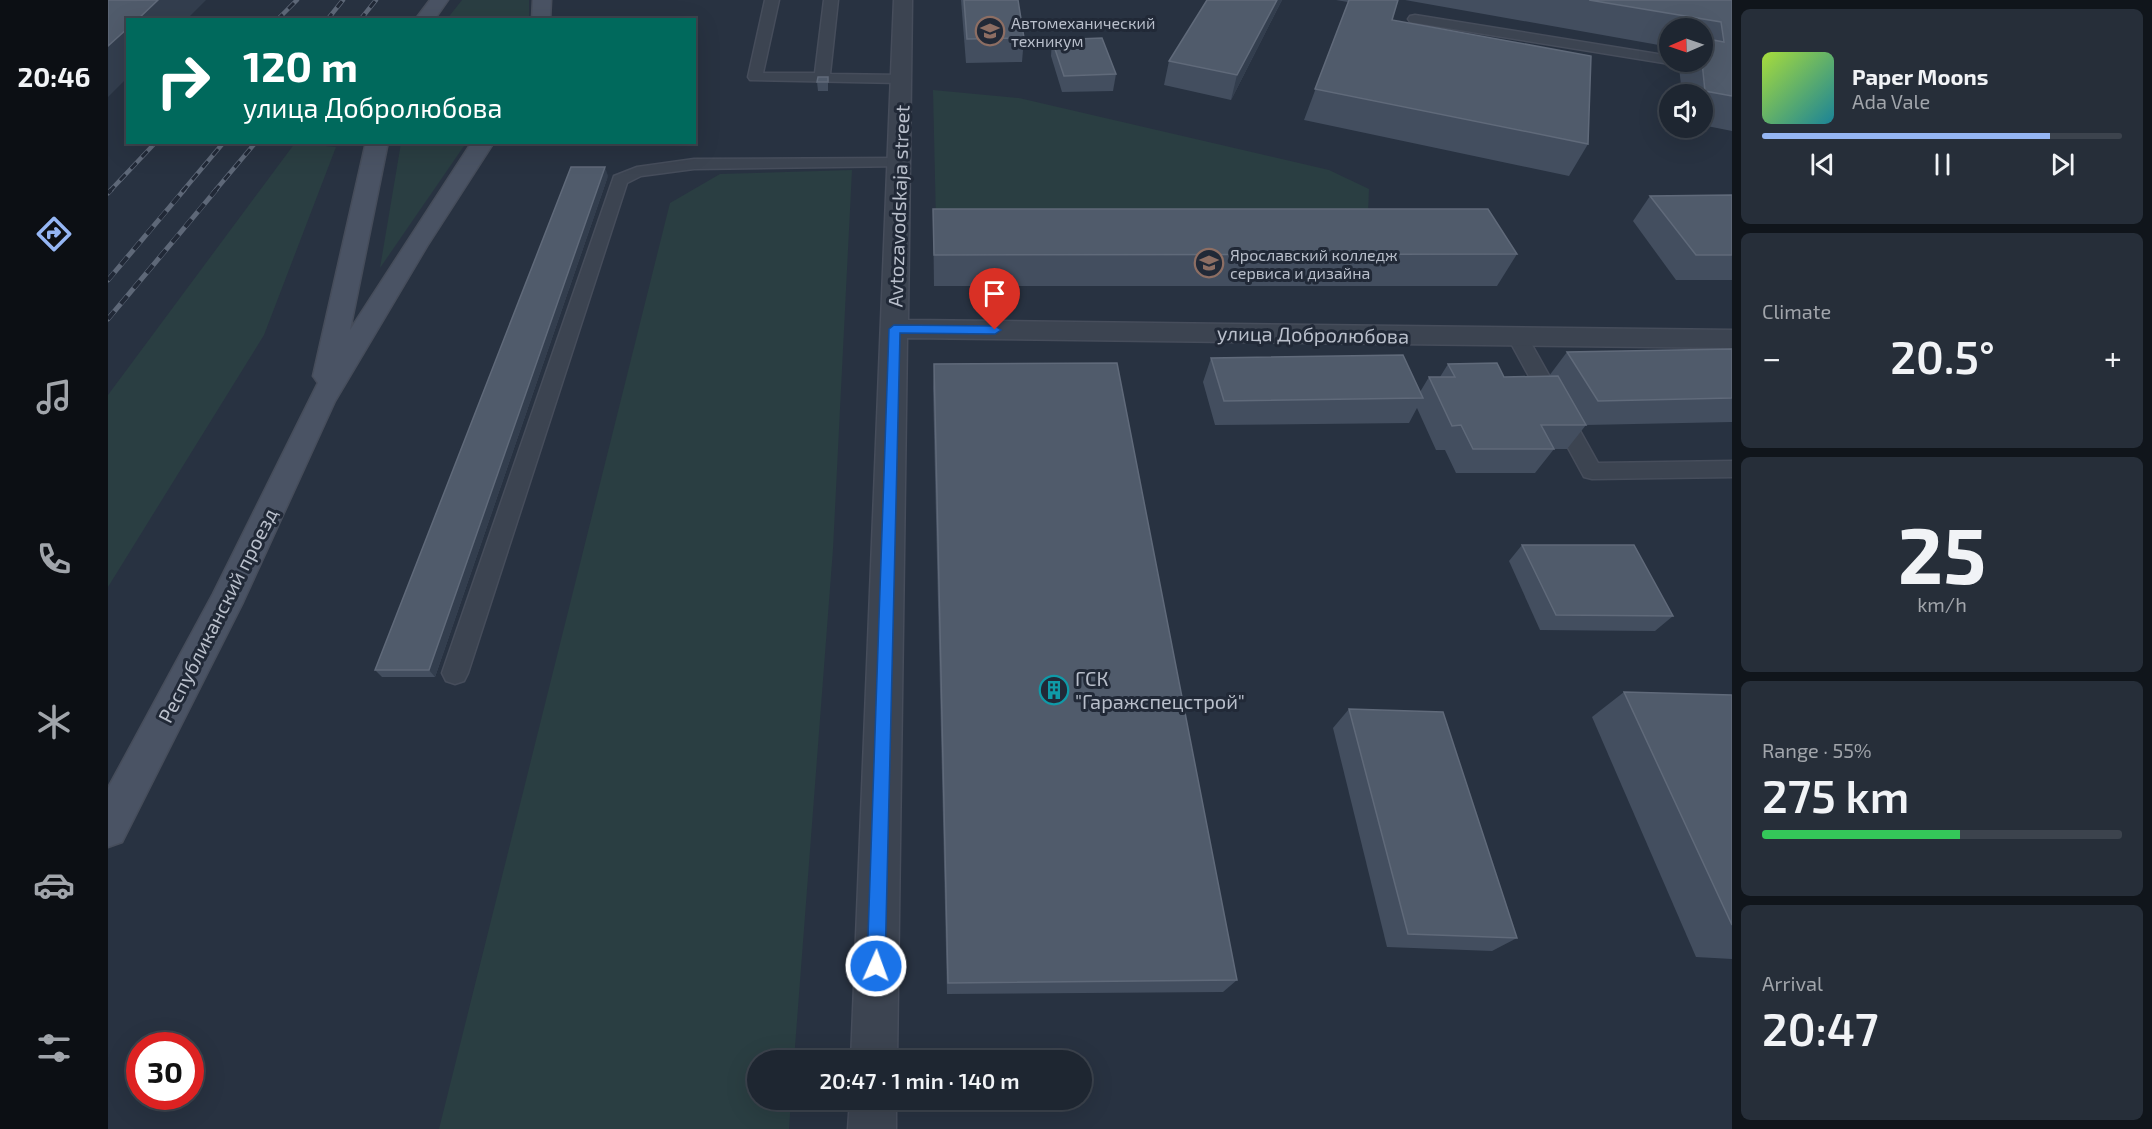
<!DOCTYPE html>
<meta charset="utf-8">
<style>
:root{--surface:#1e2631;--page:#262e39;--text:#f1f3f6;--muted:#a1a5ab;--line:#3c434d;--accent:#95b6f4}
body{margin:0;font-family:"Exo 2",sans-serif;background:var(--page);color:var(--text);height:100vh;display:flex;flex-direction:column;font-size:22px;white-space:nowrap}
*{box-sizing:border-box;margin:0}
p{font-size:20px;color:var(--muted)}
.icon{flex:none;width:33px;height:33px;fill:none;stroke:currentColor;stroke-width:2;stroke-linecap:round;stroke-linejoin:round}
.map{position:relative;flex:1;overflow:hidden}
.sheet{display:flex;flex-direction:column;gap:9px;padding:9px;background:#10151b;width:420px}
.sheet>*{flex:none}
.top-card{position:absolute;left:18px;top:18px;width:570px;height:126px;border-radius:0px;box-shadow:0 6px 24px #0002,0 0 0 2px var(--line);background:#00695c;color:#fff;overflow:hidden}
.needle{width:39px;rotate:268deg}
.fabs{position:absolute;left:1551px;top:18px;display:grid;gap:12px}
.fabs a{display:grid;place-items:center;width:54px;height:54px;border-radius:50%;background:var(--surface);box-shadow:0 6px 24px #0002,0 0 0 2px var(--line);font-size:30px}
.speed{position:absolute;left:18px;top:1032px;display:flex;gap:12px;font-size:30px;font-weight:700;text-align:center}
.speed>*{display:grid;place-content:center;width:78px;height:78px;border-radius:50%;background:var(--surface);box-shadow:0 6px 24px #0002,0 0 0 2px var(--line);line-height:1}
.speed .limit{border:9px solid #d22;background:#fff;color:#111}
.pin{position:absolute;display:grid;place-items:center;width:51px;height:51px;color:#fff;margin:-62px -26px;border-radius:50% 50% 50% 0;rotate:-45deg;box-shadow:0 0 6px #0007}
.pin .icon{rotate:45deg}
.me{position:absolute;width:66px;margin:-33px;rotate:2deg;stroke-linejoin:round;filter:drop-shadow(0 0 4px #0008)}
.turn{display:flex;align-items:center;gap:21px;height:126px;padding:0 18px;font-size:27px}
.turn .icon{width:78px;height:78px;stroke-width:2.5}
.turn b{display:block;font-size:42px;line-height:51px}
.big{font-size:45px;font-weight:600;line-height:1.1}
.sheet .tile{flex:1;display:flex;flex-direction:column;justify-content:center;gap:9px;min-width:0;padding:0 21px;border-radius:9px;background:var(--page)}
.sheet .dial{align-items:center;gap:0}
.dial b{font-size:78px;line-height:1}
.song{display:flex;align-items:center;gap:18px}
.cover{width:72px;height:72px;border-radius:9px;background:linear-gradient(135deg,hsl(80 70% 55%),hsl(190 70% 35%))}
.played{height:6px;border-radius:3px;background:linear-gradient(90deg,var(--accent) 80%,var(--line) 80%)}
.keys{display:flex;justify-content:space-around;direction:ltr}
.heat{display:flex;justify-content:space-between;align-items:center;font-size:33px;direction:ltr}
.charge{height:9px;border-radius:4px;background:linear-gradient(90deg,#34c759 55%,var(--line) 0)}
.trip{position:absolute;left:639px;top:1050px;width:345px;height:60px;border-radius:30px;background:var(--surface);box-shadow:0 6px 24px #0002,0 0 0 2px var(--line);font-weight:600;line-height:60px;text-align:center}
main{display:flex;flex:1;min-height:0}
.tabs{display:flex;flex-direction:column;width:108px;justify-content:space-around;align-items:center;background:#0c0f14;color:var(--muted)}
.tabs .icon{width:42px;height:42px}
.tabs .selected{color:var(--accent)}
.tabs b{font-size:27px;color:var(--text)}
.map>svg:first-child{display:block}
.green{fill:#2a3e42}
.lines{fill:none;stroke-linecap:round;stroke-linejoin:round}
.service-casing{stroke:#464d5b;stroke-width:3}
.minor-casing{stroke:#464d5b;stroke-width:3}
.secondary-casing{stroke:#464d5b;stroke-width:3}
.service{fill:#3c4451;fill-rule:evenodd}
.minor{fill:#3c4451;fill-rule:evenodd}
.secondary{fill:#4a5364;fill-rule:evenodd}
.rail-far1-casing{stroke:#5e6878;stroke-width:4.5}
.rail-casing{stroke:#5e6878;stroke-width:5}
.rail-far1{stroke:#212937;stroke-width:3;stroke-dasharray:8;stroke-linecap:butt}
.rail{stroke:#212937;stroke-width:4;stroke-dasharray:10;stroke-linecap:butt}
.wall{fill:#434e5f}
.shaded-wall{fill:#333e4e}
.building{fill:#505b6b;stroke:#606a7a;stroke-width:1.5}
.route{fill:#1a73e8;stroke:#114b97;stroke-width:1.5}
.labels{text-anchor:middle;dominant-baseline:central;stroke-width:6;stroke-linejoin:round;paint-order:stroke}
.far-poi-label{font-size:16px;fill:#b9bfcb;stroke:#212937;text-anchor:start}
.street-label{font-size:20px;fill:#b9bfcb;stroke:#212937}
.poi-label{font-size:20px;fill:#b9bfcb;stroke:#212937;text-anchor:start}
</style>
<main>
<nav class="tabs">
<b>20:46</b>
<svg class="icon selected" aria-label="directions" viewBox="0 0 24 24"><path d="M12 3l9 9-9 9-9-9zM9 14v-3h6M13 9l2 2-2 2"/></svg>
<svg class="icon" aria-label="music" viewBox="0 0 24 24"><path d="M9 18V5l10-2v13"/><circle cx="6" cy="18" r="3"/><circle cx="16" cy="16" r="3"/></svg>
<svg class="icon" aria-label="phone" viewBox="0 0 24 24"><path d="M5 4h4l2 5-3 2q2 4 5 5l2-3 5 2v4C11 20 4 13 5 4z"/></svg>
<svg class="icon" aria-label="climate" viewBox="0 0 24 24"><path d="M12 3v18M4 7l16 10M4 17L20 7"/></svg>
<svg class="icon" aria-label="car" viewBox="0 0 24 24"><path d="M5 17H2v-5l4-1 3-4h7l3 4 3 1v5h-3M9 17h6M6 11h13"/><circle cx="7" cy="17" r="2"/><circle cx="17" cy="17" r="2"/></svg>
<svg class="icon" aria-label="filters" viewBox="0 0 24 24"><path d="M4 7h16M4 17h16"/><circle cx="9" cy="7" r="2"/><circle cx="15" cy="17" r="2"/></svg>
</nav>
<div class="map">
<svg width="1624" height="1129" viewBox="0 0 1624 1129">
<rect width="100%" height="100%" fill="#283241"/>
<g class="green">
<polygon points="354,0 421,0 421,19 339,19"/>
<polygon points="825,90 911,98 1221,170 1261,189 1260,214 828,222"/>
<polygon points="187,143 228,147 156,335 0,587 0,395"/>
<polygon points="293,143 358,143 272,268"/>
<polygon points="744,170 725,549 686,1060 650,1060 650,1100 683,1100 681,1129 331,1129 562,203 612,174"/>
</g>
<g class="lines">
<g class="service-casing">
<g id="service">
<polygon points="657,0 671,0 655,73 707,73 716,0 730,0 722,74 793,75 800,79 793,83 642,80 640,77"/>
<polygon points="1307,15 1562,56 1562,62 1568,62 1562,64 1302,22 1300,19 1302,16"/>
<polygon points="791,158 799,163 797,166 586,169 533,176 519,183 360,673 356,681 347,684 338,681 334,673 506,176 529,167 586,159"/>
<polygon points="1409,329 1416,331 1419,336 1490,463 1624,461 1624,477 1484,479 1476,477 1399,336 1402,331"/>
</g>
</g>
<g class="minor-casing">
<g id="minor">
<polygon points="786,0 804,0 800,320 1624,330 1624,348 799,338 789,1060 743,1060"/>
<polygon points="742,1100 788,1100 788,1129 740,1129"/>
</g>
</g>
<g class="secondary-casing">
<g id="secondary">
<polygon points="322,0 340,0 326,20 307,20"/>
<polygon points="425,0 443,0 442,20 424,20"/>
<polygon points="258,142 280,142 242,330 364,142 386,142 319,246 227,401 135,602 14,842 0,847 0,788 105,594 210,383 205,376"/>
</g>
</g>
<use href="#service" class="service"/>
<use href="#minor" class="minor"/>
<use href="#secondary" class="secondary"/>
<g class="rail-far1-casing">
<g id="rail-far1">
<polyline points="169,20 189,0"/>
<polyline points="219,20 235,0"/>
<polyline points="252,20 268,0"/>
<polyline points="1,192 48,142"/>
<polyline points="74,192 116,142"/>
<polyline points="106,192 148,142"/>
</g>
</g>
<g class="rail-casing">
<g id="rail">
<polyline points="0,193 3,190"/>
<polyline points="0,280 76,190"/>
<polyline points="0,319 108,190"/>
</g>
</g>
<use href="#rail-far1" class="rail-far1"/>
<use href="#rail" class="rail"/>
</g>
<g class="wall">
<polygon points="853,0 910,0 916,38 914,62 858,63"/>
<polygon points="1099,0 1174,0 1123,100 1056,85 1061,61"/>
<polygon points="1228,0 1290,0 1284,20 1480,144 1461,176 1196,120 1240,2"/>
<polygon points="1297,0 1624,0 1624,131 1594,125 1594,94 1574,94 1571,67 1575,62 1594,62 1594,28 1562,28 1562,47"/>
<polygon points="944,40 1008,74 1005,91 954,92 943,56"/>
<polygon points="720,77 720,91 710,91 709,82"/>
<polygon points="500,176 327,677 274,677 267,670"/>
<polygon points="1624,195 1624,280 1568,280 1525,221 1542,196"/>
<polygon points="825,209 1409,254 1389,286 826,286"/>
<polygon points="1624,349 1624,422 1478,425 1459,449 1446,449 1427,473 1348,473 1337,450 1328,450 1309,408 1301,423 1107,425 1095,382 1103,358 1312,392 1321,377 1332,377 1340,364 1396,377 1441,376 1459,352"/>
<polygon points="826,364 1129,980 1115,992 839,994 825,388"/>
<polygon points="1414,545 1565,616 1547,631 1432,630 1401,561"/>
<polygon points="1516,692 1624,695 1624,959 1588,957 1484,717"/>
<polygon points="1241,709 1409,938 1384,951 1279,947 1225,728"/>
</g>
<g class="shaded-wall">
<polygon points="50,0 98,0 78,20 29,20"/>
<polygon points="1169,0 1174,0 1123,100 1129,75"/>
<polygon points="20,28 20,77 0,97 0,46"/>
<polygon points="497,167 500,176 327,677 321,670"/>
</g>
<g class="building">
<polygon points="0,0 50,0 29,20 20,20 20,28 0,46"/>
<polygon points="856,0 910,0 916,38 859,39"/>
<polygon points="1099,0 1169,0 1129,75 1061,61"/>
<polygon points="1241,0 1290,0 1284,20 1483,56 1480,144 1207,89"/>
<polygon points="1481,0 1624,0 1624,96 1597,91 1594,62 1594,38 1616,42 1613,22"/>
<polygon points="994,38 1008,74 956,76 944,40"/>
<polygon points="710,77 720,77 720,82 709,82"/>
<polygon points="463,167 497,167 321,670 267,670"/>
<polygon points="1624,195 1624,255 1588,255 1542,196"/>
<polygon points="825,209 1380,209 1409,254 826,255"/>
<polygon points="1624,349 1624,398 1490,401 1459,352"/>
<polygon points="1295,355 1315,398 1116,401 1103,358"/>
<polygon points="1009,363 1129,980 840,983 826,364"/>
<polygon points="1389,363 1396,377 1450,376 1478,425 1433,425 1446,449 1365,449 1353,425 1344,426 1321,377 1347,377 1340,364"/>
<polygon points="1414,545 1526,545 1565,616 1448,615"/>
<polygon points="1516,692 1624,695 1624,925"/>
<polygon points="1241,709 1335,712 1409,938 1300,934"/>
</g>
<polygon class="route" points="786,325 887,326 893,330 887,334 792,333 777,966 775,972 768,975 762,972 759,966 781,329"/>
<defs>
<g id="university-ring" transform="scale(1.5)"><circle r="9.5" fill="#212937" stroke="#8d6e63" stroke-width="1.5"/><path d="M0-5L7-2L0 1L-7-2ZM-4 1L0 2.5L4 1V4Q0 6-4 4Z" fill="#8d6e63"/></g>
<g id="building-ring" transform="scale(1.5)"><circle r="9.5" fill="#212937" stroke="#0f9aa8" stroke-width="1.5"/><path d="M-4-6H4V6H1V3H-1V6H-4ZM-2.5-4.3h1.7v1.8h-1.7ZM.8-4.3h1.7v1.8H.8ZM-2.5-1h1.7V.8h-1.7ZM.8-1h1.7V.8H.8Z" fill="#0f9aa8"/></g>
</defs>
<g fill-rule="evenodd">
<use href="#university-ring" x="882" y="31"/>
<use href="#university-ring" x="1101" y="263"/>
<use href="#building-ring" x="946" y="690"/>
</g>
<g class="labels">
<g class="far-poi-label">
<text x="903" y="22">Автомеханический<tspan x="903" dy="18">техникум</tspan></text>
<text x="1122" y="254">Ярославский колледж<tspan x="1122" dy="18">сервиса и дизайна</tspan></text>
</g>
<g class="street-label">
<text transform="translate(790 206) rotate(-88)">Avtozavodskaja street</text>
<text transform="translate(1205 334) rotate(1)">улица Добролюбова</text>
<text transform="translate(109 615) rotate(-63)">Республиканский проезд</text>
</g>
<g class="poi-label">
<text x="967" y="678">ГСК<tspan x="967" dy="23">"Гаражспецстрой"</tspan></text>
</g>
</g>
</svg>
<div class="fabs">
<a><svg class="needle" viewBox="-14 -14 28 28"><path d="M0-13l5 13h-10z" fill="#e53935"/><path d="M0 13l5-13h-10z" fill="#a1a5ab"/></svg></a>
<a><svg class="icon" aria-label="sound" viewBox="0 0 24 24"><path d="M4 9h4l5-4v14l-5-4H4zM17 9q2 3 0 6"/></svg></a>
</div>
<div class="speed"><div class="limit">30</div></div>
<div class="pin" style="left:887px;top:330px;background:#d93025"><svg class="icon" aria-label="arrive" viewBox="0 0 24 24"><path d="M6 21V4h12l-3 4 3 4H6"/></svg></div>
<svg class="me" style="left:768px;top:966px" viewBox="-20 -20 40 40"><circle r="17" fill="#1a73e8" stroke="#fff" stroke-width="3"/><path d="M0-11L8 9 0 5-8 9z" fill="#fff"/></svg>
<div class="trip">20:47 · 1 min · 140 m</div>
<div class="top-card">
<div class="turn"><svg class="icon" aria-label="right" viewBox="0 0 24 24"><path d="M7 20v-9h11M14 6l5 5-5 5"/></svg><div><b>120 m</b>улица Добролюбова</div></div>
</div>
</div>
<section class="sheet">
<div class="tile">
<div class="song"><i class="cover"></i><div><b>Paper Moons</b><p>Ada Vale</p></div></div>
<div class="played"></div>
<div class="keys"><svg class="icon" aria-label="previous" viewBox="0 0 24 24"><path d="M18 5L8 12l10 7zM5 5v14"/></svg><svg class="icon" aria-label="pause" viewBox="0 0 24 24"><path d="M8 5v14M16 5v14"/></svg><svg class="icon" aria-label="next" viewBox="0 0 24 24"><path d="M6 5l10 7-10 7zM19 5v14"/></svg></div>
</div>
<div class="tile"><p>Climate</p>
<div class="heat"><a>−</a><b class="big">20.5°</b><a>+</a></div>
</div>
<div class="tile dial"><b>25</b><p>km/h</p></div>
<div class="tile"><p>Range · 55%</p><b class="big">275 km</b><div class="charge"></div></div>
<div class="tile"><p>Arrival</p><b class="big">20:47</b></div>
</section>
</main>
